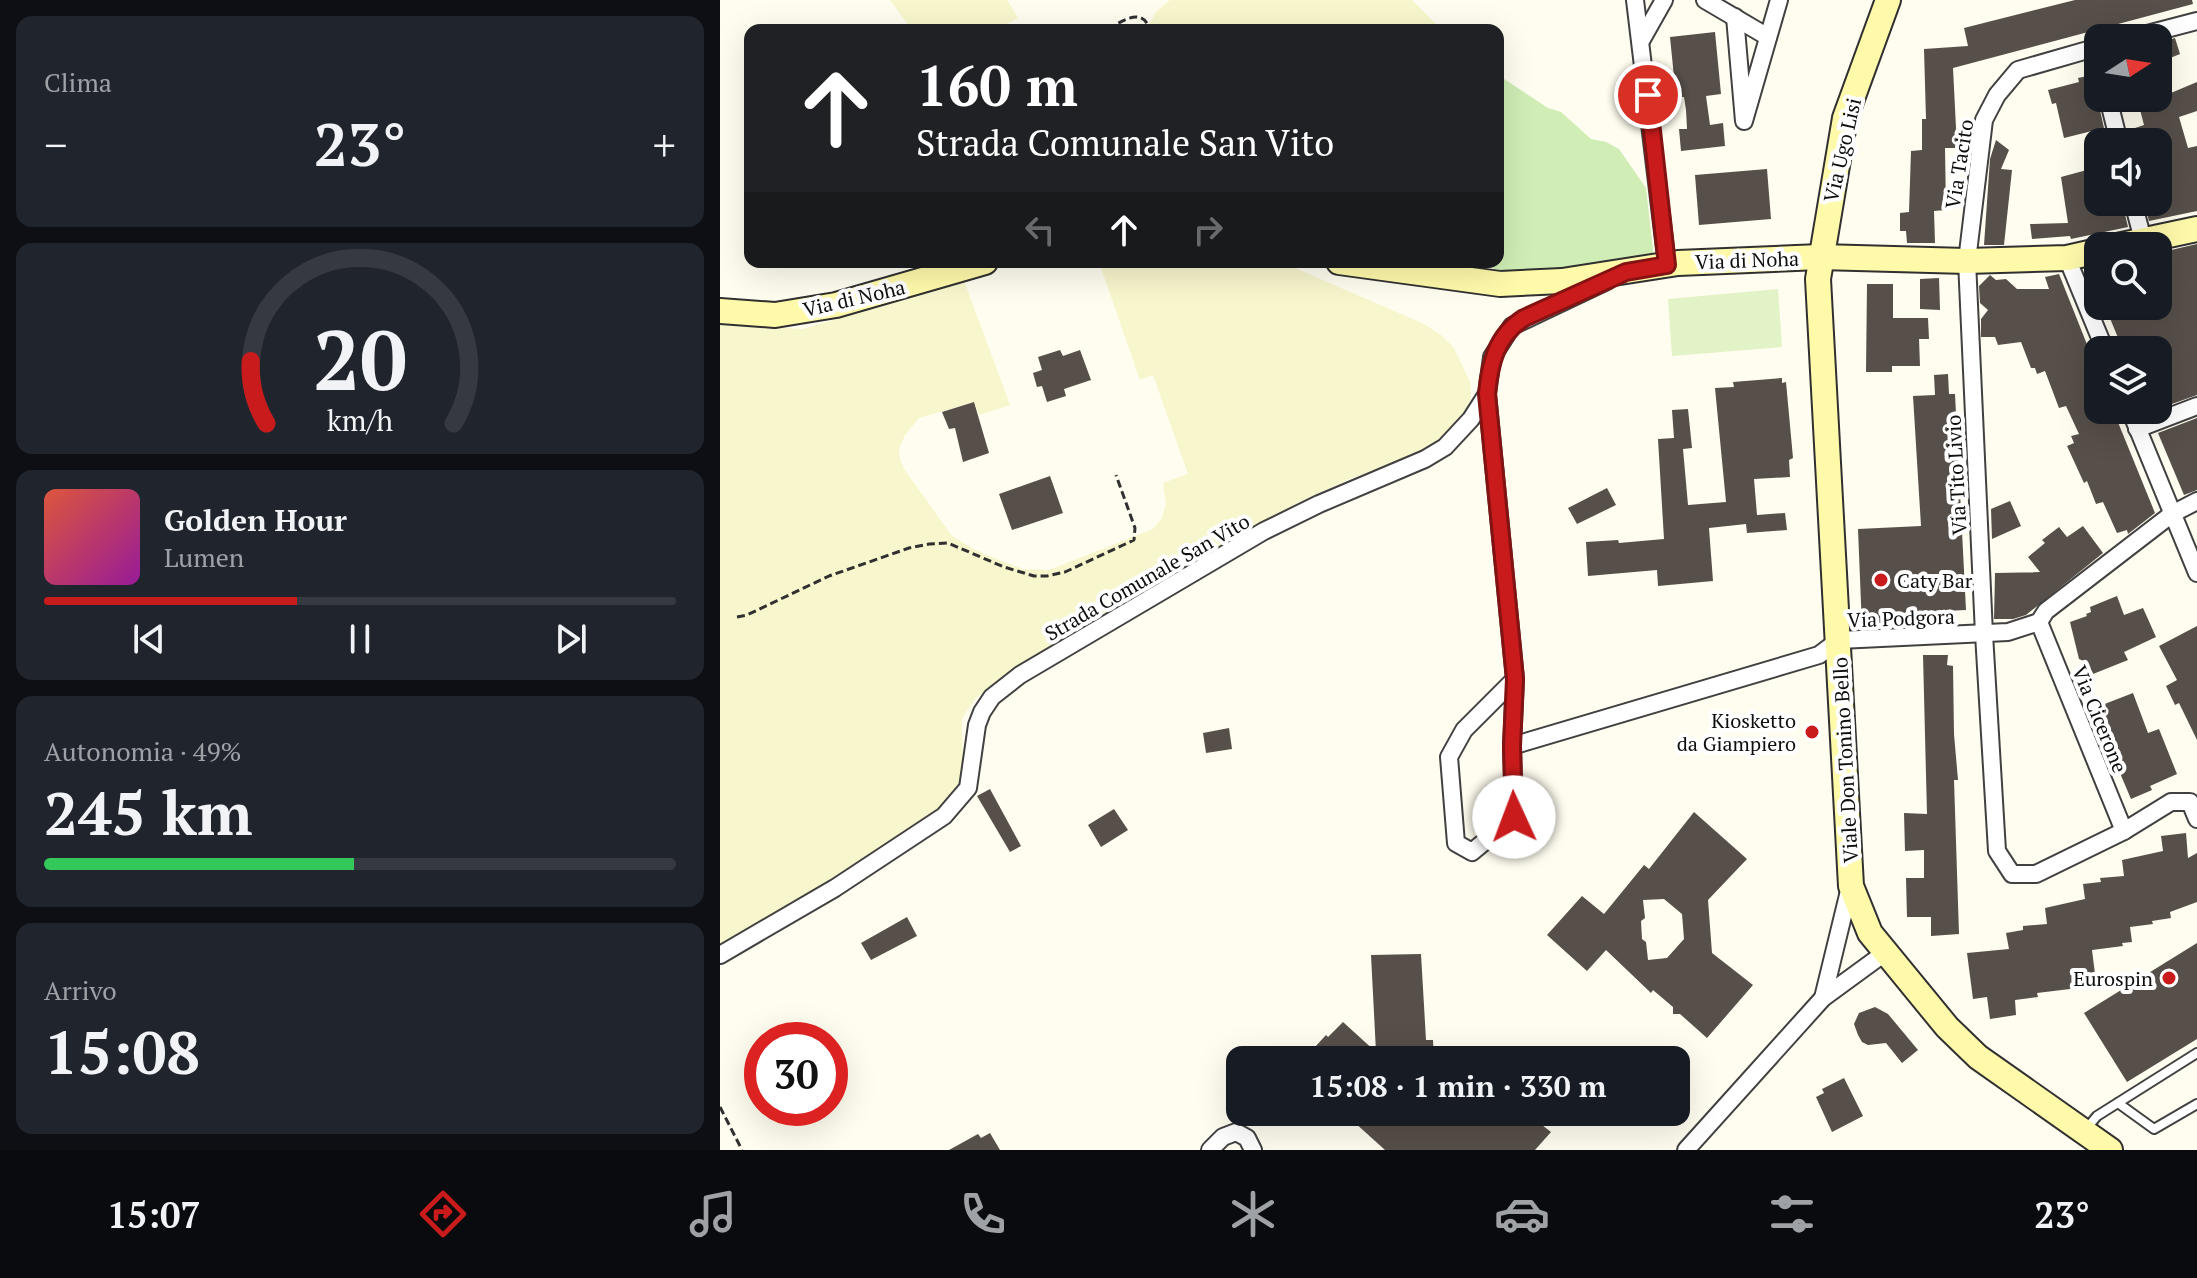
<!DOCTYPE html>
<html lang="it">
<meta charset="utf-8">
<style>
:root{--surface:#171b24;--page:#20242c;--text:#f1f3f6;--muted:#9ea1a6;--line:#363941;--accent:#c91b1b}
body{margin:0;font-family:"PT Serif",serif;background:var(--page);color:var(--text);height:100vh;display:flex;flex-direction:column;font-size:30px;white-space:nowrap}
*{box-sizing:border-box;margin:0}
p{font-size:26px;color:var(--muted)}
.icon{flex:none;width:44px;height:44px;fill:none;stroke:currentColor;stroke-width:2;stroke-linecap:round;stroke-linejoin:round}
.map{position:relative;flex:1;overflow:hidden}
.sheet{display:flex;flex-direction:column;gap:16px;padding:16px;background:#0d0f14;width:720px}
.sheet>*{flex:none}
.top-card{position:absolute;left:24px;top:24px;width:760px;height:244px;border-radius:16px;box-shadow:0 8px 32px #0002;background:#202124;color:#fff;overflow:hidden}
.needle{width:52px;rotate:78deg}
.buttons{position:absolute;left:1364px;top:24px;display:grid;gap:16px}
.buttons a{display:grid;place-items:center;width:88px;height:88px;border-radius:16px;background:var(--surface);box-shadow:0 8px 32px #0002;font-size:40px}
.speed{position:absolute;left:24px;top:1022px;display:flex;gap:16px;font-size:40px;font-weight:700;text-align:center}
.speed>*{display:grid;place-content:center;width:104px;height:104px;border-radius:50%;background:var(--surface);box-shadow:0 8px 32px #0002;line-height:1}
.speed .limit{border:12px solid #d22;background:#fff;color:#111}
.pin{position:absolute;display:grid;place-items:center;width:68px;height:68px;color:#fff;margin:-34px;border:4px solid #fff;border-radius:50%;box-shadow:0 2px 8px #0007}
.me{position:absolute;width:88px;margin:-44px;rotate:358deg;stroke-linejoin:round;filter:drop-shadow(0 0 6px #0008)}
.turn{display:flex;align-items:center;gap:28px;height:168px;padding:0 40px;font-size:36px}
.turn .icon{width:104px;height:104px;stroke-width:2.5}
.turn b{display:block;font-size:56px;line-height:68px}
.lanes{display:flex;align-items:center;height:76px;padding:0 40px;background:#0003;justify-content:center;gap:40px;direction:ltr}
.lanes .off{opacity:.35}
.big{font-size:60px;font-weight:600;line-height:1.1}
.sheet .card{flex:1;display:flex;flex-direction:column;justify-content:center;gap:12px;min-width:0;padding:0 28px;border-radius:16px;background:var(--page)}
.sheet .dial{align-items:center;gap:0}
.dial svg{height:208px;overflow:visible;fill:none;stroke:var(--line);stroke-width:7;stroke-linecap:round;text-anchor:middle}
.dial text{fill:var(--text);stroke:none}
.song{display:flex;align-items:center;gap:24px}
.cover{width:96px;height:96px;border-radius:12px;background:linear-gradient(135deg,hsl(10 70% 55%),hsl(300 70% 35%))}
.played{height:8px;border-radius:4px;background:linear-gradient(90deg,var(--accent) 40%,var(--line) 40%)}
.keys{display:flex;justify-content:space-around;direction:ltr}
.heat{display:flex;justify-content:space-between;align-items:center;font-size:44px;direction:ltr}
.charge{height:12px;border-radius:6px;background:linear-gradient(90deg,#34c759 49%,var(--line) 0)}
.trip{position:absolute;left:506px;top:1046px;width:464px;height:80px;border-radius:16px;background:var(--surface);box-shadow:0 8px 32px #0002;font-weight:600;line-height:80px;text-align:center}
.menu{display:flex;height:128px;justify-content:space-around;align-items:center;background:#090b0e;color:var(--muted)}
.menu .icon{width:56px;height:56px}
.menu .selected{color:var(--accent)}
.menu b{font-size:36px;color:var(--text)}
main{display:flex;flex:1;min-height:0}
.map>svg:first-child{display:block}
.farmland{fill:#f7f6cc}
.green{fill:#cfedb5}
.pitch{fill:#e2f3c7}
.building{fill:#574f49;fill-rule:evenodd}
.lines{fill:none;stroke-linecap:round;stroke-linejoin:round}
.lane-casing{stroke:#414141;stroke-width:12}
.street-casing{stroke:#414141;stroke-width:20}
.secondary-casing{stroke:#303030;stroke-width:28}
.path{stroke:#303030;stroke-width:3;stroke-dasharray:8 4;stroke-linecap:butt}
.lane{stroke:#fff;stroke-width:8}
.street{stroke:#fff;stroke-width:16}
.secondary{stroke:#fffaaa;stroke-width:24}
.route-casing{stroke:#831212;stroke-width:20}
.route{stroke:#c91b1b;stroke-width:14}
.poi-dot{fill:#c91b1b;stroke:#fff;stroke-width:3}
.labels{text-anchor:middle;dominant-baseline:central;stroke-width:8;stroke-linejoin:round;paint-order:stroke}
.street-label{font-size:20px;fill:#0e0e0e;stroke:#fff}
.poi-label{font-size:20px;fill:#0e0e0e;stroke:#fff;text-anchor:end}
</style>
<main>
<section class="sheet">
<div class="card"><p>Clima</p>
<div class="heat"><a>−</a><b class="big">23°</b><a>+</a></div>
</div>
<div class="card dial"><svg viewBox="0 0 100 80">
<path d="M14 69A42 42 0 1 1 86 69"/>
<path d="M14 69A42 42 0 0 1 8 45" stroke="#c91b1b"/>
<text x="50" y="56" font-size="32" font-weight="700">20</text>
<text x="50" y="72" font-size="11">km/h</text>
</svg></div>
<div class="card">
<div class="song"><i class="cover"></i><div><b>Golden Hour</b><p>Lumen</p></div></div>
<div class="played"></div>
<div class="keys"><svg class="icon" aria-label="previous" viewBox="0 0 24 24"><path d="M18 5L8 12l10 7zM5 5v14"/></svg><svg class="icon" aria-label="pause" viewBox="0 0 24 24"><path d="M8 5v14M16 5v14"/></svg><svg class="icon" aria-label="next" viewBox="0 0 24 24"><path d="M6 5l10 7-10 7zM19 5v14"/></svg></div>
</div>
<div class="card"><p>Autonomia · 49%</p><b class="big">245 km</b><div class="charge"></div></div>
<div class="card"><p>Arrivo</p><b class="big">15:08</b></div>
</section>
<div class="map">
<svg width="1477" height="1150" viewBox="0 0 1477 1150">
<rect width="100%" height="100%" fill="#fffdef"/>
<g class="farmland">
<polygon points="170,0 287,0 298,18 275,30 192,30"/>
<polygon points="450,0 692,0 717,25 718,30 426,30 436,12"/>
<polygon points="379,262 529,262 575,268 704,324 721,335 734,348 750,382 751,397 746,411 723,438 692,456 632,478 577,503 308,661 256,698 242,718 243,776 239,789 225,806 88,897 83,895 60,909 60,915 0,948 0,323 82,329 188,299 243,278 290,405 259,415 254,402 199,418 185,435 179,449 180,459 184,469 232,536 255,550 302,569 329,570 433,529 442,518 446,504 443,483 468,474 433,375 420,380"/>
</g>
<polygon class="green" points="778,75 828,108 841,112 871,139 886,142 899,149 926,188 934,258 786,274 774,269 767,262 778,262"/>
<polygon class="pitch" points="1058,289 1062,347 952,356 948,299"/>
<g class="building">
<polygon points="1355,0 1472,0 1473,4 1233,68 1237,148 1225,148 1226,210 1214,211 1215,243 1187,243 1186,231 1180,231 1180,213 1189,212 1191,151 1202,150 1202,119 1206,119 1204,49 1248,46 1244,28"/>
<polygon points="995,32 1001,94 986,96 990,125 1003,123 1005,146 961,151 959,129 967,129 966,110 964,97 956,97 950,37"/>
<polygon points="1455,38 1460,54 1438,63 1438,43"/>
<polygon points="1372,75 1384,128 1344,138 1336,103 1332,104 1328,90 1359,82 1358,78"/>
<polygon points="1477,82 1477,111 1459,117 1468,148 1477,146 1477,211 1429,221 1424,202 1438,202 1438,142 1418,142 1415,128 1424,125 1417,98 1439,98"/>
<polygon points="1276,140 1289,150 1281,169 1292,170 1284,245 1264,245 1270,159"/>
<polygon points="1378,167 1378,202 1402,202 1408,227 1351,239 1350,236 1312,239 1310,224 1348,223 1341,177"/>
<polygon points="1047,169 1051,219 979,225 975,175"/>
<polygon points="1477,244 1477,395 1438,409 1438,350 1403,350 1385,306 1438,306 1438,253"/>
<polygon points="1339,274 1378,372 1378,410 1393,410 1435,513 1408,534 1407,530 1397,533 1383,502 1376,504 1367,481 1364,483 1347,446 1354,443 1351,436 1359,434 1346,406 1339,408 1325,371 1317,374 1315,368 1311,368 1301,342 1278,345 1275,337 1261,337 1261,319 1268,310 1260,303 1259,286 1270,275 1276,280 1286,279 1297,289 1329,289 1325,277"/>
<polygon points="1219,278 1220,310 1200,309 1200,279"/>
<polygon points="1147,284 1173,284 1173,318 1208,318 1209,339 1199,339 1200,366 1172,366 1172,372 1146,372"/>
<polygon points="340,350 343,356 360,350 371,380 344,389 346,396 327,402 322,386 317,387 313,373 322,370 318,357"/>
<polygon points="1228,374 1229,394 1235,394 1246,610 1184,613 1185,626 1142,628 1138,529 1201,526 1193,396 1215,395 1214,375"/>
<polygon points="1062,378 1062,383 1066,382 1073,458 1069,460 1070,477 1034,479 1037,515 1065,513 1067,530 1027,533 1026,524 989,528 993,581 938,586 937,570 868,576 866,542 898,540 899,543 944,539 938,439 954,438 952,410 968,409 972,448 963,449 968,505 1006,502 995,388 1014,387 1013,382"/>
<polygon points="254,402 269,453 243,462 235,428 229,429 222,412"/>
<polygon points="1477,418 1477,490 1464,495 1438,433"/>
<polygon points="330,476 343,513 292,530 279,494"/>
<polygon points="887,488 896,505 857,524 848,508"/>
<polygon points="1290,501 1301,526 1272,539 1271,509"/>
<polygon points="1363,526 1383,553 1306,615 1293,619 1274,619 1275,573 1320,572 1308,557 1325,543 1322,540 1339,527 1347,537"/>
<polygon points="1397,596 1404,615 1423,608 1436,637 1404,652 1408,660 1373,674 1368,663 1359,659 1350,622 1367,616 1366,614 1371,612 1370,607"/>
<polygon points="1477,626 1477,740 1459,703 1455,705 1446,686 1457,680 1439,646"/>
<polygon points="1203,655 1228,655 1227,665 1233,666 1234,734 1238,780 1234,780 1239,934 1211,936 1211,917 1187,917 1186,878 1204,878 1204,850 1185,851 1184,813 1207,814"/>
<polygon points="1413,693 1428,733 1439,729 1457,774 1430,786 1432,790 1411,799 1391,752 1389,752 1385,743 1382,744 1377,729 1381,727 1376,714 1383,711 1382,705"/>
<polygon points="509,728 512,749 486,753 483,733"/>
<polygon points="270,789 301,846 290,852 257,796"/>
<polygon points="394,809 408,830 381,847 368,825"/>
<path d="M 974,812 L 1027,859 L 988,900 L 992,953 L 1033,985 L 987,1038 L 960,1014 L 953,1014 L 953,1007 L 933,990 L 931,993 L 886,950 L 867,971 L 827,935 L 862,896 L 884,914 L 924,865 L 929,869 ZM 944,899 L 962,914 L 964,939 L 947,958 L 928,960 L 926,942 L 922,939 L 921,921 L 925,918 L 923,900 Z"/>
<polygon points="1466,833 1468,858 1477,853 1477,902 1450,912 1451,918 1432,921 1433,924 1410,927 1412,942 1402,943 1403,946 1372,950 1375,974 1350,989 1317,993 1318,997 1295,1000 1296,1015 1270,1019 1267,997 1253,999 1247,953 1289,949 1286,933 1303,930 1303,926 1327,924 1325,908 1365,899 1363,884 1381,882 1380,878 1404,876 1402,860 1443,851 1441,836"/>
<polygon points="187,917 197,936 151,960 141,943"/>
<polygon points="1477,943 1477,1039 1407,1082 1364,1013"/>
<polygon points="701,954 706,1040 713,1040 714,1060 583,1060 606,1035 608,1037 623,1022 656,1052 651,955"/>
<polygon points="1155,1007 1168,1014 1198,1050 1182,1063 1166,1043 1148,1045 1142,1042 1138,1035 1134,1024 1139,1013"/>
<polygon points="1124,1078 1143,1116 1112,1132 1096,1097 1104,1093 1102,1089"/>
<polygon points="623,1112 691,1112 694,1115 807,1112 814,1113 813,1118 831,1132 815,1150 665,1150"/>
<polygon points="270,1133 280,1150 229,1150 258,1134 261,1138"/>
</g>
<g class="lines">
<g class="lane-casing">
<g id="lane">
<polyline points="1398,1103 1434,1129 1477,1104"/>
<polyline points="1366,1129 1377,1116 1477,1053"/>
</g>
</g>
<g class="street-casing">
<g id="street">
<polyline points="915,0 947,265"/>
<polyline points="985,0 1048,37"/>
<polyline points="1015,17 1024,121 1059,0"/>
<polyline points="1412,38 1477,21"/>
<polyline points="922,39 944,0"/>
<polyline points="1378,47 1298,70 1277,95 1264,120 1247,261 1264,634 1277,851 1292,874 1316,874 1404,831 1451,802 1470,802 1477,819"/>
<polyline points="1388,98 1399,142"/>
<polyline points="1413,202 1423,240"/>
<polyline points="1347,258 1385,350"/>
<polyline points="767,394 795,679 792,746 794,817 752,852 736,843 729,757 744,730 795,679"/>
<polyline points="1410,410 1477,573"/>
<polyline points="1417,429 1477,406"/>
<polyline points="1319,622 1404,831"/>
<polyline points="792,746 1099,655 1119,640 1288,632 1319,622 1326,611 1452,514 1477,501"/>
<polyline points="0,955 115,888 224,816 248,788 257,725 262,712 272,697 300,675 544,531 599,504 705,459 725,447 751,419 767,394 772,357 792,326 887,281"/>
<polyline points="1103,998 1130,887"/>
<polyline points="490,1150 503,1137 516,1132 527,1138 533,1150"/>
<polyline points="966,1150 1103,998 1166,952"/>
</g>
</g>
<g class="secondary-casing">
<g id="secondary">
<polyline points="1168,0 1125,118 1098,279 1131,886 1150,933 1227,1027 1258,1057 1390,1150"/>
<polyline points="1397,246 1477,229"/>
<polyline points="619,262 780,284 842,281 958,263 1100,257 1247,261 1347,258 1378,251"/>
<polyline points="0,311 55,315 116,305 265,262"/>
</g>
</g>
<g class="path">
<path d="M 379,25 L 382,30 L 386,30 C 402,22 422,5 430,30"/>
<polyline points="17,617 27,615 109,576 189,548 209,544 228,543 284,567 314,576 327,576 345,572 414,540 415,528 396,475"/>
<polyline points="0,1107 22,1150"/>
</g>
<use href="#lane" class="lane"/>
<use href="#street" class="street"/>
<use href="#secondary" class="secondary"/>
</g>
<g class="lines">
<g class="route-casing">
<path id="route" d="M 794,817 L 792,746 L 795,679 L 767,394 C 770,363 776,336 804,318 L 906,272 L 947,265 L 928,95"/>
</g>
<use href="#route" class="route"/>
</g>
<g class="poi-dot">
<circle cx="1161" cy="580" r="8"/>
<circle cx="1092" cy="732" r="8"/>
<circle cx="1449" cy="978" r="8"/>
</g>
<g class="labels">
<g class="street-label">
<text transform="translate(1122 150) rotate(-77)">Via Ugo Lisi</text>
<text transform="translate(1239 164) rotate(-81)">Via Tacito</text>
<text transform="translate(1027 260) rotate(-2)">Via di Noha</text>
<text transform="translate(134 298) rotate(-13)">Via di Noha</text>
<text transform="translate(1236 475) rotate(-93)">Via Tito Livio</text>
<text transform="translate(427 577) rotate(-30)">Strada Comunale San Vito</text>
<text transform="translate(1181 618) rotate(-2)">Via Podgora</text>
<text transform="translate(1380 719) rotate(68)">Via Cicerone</text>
<text transform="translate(1125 760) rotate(-93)">Viale Don Tonino Bello</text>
</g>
<g class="poi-label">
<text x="1177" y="580" text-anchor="start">Caty Bar</text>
<text x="1076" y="720">Kiosketto<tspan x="1076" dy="23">da Giampiero</tspan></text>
<text x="1433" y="978">Eurospin</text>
</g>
</g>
</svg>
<div class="buttons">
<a><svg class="needle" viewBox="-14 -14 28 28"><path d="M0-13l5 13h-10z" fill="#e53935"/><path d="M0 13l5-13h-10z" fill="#9ea1a6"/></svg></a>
<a><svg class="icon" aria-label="sound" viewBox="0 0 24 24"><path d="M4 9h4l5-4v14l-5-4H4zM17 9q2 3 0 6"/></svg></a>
<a><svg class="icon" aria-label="search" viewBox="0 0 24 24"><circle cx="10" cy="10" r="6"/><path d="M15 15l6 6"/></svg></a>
<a><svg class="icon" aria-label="layers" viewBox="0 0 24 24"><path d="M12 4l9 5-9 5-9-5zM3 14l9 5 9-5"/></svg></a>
</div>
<div class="speed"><div class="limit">30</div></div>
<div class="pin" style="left:928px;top:95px;background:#d93025"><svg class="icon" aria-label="arrive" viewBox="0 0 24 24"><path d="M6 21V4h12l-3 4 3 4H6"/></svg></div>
<svg class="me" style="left:794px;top:817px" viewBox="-20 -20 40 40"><circle r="19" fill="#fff"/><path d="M0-13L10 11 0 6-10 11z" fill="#c91b1b"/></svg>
<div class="trip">15:08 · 1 min · 330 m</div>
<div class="top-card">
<div class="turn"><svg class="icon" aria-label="ahead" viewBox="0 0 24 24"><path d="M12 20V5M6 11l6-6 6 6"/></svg><div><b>160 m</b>Strada Comunale San Vito</div></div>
<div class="lanes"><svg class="icon off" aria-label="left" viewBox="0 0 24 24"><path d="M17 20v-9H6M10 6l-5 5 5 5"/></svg><svg class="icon" aria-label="ahead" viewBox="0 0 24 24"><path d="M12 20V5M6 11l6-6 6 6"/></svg><svg class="icon off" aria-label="right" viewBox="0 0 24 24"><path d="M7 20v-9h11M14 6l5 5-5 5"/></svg></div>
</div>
</div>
</main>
<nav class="menu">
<b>15:07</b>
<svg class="icon selected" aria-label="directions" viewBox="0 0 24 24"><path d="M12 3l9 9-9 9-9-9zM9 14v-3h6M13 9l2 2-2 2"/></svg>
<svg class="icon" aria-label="music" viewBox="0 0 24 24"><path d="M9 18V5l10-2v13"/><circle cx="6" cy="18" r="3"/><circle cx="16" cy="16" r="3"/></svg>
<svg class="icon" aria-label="phone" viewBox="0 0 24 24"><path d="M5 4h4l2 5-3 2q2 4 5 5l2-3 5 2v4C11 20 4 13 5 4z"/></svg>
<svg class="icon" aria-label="climate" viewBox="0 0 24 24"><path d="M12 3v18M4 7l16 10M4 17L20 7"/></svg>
<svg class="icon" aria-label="car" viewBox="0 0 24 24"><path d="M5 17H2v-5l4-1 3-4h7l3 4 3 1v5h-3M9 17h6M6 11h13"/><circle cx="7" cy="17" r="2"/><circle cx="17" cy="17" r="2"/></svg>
<svg class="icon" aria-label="filters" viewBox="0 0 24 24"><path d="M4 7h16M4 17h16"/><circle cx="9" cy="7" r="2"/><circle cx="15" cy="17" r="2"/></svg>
<b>23°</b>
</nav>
